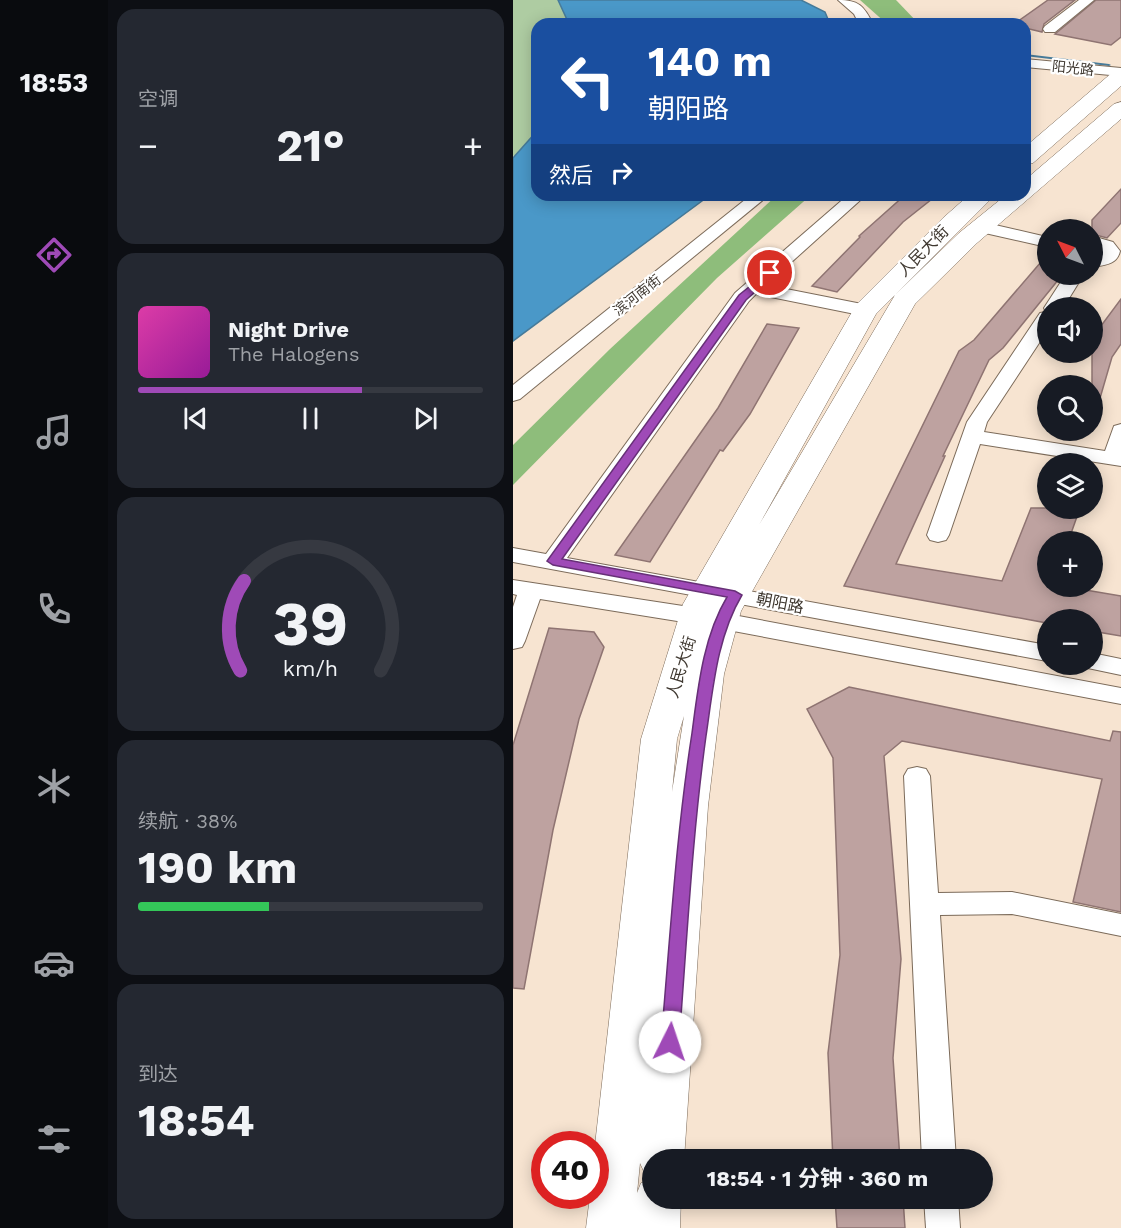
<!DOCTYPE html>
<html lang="zh">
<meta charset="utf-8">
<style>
:root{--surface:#171b24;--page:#242831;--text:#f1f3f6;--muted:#9ea1a6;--line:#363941;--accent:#9f4ab7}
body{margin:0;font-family:"Work Sans","Noto Sans SC",sans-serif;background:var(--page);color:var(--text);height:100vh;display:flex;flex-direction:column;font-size:22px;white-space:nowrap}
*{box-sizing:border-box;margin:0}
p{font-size:20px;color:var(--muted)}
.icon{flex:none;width:33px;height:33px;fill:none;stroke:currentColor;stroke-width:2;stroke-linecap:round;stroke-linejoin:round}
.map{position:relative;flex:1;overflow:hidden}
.side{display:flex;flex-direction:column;gap:9px;padding:9px;background:#0d0f14;width:405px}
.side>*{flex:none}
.guide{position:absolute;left:18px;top:18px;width:500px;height:183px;border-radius:18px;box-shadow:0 3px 15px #0003;background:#1a4fa0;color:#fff;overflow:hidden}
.needle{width:39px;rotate:312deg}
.buttons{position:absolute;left:524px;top:219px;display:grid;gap:12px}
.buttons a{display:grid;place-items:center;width:66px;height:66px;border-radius:50%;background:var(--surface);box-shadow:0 3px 15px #0003;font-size:30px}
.speed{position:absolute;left:18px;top:1131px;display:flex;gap:12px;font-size:30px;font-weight:700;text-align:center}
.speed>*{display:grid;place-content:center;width:78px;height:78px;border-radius:50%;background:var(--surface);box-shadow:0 3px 15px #0003;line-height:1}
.speed .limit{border:9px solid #d22;background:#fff;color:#111}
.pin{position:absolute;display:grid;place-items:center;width:51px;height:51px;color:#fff;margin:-26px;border:3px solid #fff;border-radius:50%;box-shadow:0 2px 6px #0007}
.me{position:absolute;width:66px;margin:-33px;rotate:4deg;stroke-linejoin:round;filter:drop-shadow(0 0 4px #0008)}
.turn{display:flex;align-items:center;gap:21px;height:126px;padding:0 18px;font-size:27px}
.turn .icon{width:78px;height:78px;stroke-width:2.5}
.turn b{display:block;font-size:42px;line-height:51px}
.then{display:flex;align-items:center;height:57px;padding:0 18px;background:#0003;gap:12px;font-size:22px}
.big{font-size:45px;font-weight:700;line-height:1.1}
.side .card{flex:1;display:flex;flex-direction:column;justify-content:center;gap:9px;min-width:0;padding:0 21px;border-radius:18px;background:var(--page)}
.side .dial{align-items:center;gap:0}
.dial svg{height:156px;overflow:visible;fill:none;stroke:var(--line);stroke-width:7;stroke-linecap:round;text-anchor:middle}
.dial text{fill:var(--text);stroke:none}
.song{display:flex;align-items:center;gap:18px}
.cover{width:72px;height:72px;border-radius:9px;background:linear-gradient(135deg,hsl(320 70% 55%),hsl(300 70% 35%))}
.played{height:6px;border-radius:3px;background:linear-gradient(90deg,var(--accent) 65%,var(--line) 65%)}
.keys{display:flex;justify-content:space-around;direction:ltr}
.heat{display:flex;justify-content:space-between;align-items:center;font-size:33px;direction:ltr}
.charge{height:9px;border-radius:4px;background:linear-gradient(90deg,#34c759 38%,var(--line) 0)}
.trip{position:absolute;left:129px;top:1149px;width:351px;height:60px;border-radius:30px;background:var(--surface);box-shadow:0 3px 15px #0003;font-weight:700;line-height:60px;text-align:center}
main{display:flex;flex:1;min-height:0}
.menu{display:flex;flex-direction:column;width:108px;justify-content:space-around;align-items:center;background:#090b0e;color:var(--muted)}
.menu .icon{width:42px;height:42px}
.menu .on{color:var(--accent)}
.menu b{font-size:27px;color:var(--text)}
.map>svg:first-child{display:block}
.green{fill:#aecca2}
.forest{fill:#8ebd7b}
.water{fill:#4a98c8;stroke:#477b9a;stroke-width:1.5}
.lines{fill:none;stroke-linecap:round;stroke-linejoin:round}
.stream{fill:#477b9a;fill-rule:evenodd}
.building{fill:#bea2a0;stroke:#8f7472;stroke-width:1.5}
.street-casing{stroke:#7c6b5a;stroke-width:2}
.secondary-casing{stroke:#7c6b5a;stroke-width:1}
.street{fill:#fff;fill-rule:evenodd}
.secondary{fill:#fff;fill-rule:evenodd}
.route{fill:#9f4ab7;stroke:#673077;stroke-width:1.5}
.labels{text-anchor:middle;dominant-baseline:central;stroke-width:4.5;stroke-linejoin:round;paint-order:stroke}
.far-street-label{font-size:14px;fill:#3f3830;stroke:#fff}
.street-label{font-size:16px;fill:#3f3830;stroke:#fff}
</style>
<main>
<nav class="menu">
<b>18:53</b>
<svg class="icon on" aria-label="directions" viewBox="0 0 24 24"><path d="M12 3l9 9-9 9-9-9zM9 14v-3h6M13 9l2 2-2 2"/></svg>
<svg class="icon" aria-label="music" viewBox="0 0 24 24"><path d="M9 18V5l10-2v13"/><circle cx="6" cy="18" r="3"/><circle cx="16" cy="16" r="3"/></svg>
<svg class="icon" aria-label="phone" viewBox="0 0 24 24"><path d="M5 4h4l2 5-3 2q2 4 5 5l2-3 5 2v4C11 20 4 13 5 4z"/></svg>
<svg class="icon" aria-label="climate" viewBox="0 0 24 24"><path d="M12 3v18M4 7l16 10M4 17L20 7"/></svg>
<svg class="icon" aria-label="car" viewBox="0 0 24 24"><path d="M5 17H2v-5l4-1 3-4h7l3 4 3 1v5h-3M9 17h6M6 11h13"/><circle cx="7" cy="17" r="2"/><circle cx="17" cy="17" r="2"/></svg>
<svg class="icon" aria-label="filters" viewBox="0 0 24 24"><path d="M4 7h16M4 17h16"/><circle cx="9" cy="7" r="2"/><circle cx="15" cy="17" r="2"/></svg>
</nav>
<section class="side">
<div class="card"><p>空调</p>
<div class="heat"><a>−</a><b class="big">21°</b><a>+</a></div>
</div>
<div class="card">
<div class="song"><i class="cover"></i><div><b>Night Drive</b><p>The Halogens</p></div></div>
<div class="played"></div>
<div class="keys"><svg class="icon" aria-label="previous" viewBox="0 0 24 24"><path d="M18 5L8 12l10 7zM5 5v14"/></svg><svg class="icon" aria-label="pause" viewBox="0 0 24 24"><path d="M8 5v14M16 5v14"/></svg><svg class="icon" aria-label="next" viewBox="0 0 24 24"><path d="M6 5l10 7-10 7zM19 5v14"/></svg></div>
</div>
<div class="card dial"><svg viewBox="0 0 100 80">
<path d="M14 69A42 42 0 1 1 86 69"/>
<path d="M14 69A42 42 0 0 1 16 23" stroke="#9f4ab7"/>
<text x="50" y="56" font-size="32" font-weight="700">39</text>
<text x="50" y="72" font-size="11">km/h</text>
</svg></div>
<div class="card"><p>续航 · 38%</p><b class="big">190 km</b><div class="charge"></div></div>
<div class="card"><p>到达</p><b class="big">18:54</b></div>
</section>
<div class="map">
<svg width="608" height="1228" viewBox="0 0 608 1228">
<rect width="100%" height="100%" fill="#f7e4d1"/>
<polygon class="green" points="0,0 45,0 56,24 24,24 24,131 5,154 0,156"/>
<g class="forest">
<polygon points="347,0 383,0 406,24 374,24"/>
<polygon points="264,195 298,195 204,278 0,485 0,445 97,349"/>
</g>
<g class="water">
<polygon points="45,0 288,0 312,12 317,24 56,24"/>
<polygon points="24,131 24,195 197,195 0,341 0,158"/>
</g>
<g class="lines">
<polygon class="stream" points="512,54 596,64 598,65 596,66 512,56"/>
</g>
<g class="building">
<polygon points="535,0 562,0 531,24 529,32 512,28 512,24 501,24"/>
<polygon points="583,0 608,0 608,37 598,45 542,34"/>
<polygon points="608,189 608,223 594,238 579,234 579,220"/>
<polygon points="392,195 424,195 390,222 324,292 299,286 347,237 346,236"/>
<polygon points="534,255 534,274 550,274 490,348 476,360 430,456 432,456 383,564 489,581 518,508 567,508 555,542 534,542 534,586 549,586 608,596 608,636 579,631 579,620 534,620 534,623 331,586 446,351 461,340"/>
<polygon points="608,299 608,344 599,357 585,405 579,405 579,338"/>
<polygon points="254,324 286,328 237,414 210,451 207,450 137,562 102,555 205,408"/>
<polygon points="36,628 81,632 91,647 66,719 40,830 11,989 0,988 0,745"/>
<polygon points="336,687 597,741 600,731 608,732 608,912 560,902 589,779 389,741 371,756 388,959 380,1058 387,1160 320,1160 315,1053 327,955 320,758 294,709"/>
<polygon points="322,1198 390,1198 392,1228 324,1228"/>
</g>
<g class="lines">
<g class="street-casing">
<g id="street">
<path d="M 325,0 C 346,0 351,6 360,24 L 346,24 L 341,14 Z"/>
<polygon points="566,0 581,0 542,32 532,32 530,29 532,26"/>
<polygon points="512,59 608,68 608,76 512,67"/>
<polygon points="238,195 256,195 7,399 0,401 0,385"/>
<polygon points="335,195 353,195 253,285 359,306 361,310 359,314 352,316 243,294 236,301 54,558 534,645 534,661 0,562 0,548 33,554 222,293"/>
<polygon points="469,222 534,237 534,247 463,231 460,227 463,223"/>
<path d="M 579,236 L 600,242 L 607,251 C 604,265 591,265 579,267 L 579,257 L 586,256 L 589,251 L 579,247 Z"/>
<polygon points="553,274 571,274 550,308 534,308 534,331 474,422 471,432 592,451 601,426 608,424 608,466 467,444 436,535 433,540 425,542 417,540 414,535 454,422 527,313 533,312 531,308"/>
<polygon points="0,580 183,608 608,688 608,704 183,624 27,599 12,641 9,647 0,649 0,607 4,595 0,594"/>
<polygon points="579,653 608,659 608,675 570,667 569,664 579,664"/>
<polygon points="404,767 413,769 417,776 425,893 499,892 608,914 608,936 499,914 427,915 443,1160 409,1160 391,776 395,769"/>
<polygon points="411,1198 445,1198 447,1228 413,1228"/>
</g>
</g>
<g class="secondary-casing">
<g id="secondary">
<polygon points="608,69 608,86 520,163 512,165 512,147 601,71"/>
<path d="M 608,102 L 608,119 L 464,243 L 402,304 L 228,611 L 211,674 L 195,806 L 171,1160 L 140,1160 L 140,1177 L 132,1174 L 127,1163 L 124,1193 L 128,1183 L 140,1179 L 140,1198 L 168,1198 L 167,1228 L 73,1228 L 77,1196 L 82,1196 L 82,1145 L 128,739 L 170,604 L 343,305 L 430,218 L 456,195 L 482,195 L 363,314 L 246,525 L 382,295 L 446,233 L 493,195 L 512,195 L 512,180 L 601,104 ZM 171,716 L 159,792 L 164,739 Z"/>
</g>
</g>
<use href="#street" class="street"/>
<use href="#secondary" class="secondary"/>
</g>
<path class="route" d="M 257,270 L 261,271 L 261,275 L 233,300 L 49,559 L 222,591 L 229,595 C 204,637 200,689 193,736 C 179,837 174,940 166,1042 L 164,1047 L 157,1049 L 151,1047 L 148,1042 C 157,939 163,836 179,733 C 185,688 190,637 214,597 L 40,565 L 34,561 L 226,295 Z"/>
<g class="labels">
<g class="far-street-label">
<text transform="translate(560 68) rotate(6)">阳光路</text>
<text transform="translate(124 295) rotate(-38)">滨河南街</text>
</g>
<g class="street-label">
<text transform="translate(410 251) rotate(-45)">人民大街</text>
<text transform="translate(267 603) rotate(11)">朝阳路</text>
<text transform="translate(168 667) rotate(-73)">人民大街</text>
</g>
</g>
</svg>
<div class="buttons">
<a><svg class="needle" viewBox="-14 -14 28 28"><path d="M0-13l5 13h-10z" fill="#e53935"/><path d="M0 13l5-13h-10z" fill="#9ea1a6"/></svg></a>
<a><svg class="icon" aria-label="sound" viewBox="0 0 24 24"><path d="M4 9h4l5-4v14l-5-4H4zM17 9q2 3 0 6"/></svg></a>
<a><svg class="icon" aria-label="search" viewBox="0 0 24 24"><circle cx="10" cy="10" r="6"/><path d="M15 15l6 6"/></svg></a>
<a><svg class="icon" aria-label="layers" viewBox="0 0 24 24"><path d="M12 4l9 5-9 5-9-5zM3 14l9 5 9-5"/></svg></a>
<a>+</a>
<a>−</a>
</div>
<div class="speed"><div class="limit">40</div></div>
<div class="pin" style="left:257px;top:273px;background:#d93025"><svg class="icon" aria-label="arrive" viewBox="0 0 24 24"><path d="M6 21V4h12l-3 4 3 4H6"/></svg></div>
<svg class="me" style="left:157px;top:1042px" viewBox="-20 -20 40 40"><circle r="19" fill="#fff"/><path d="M0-13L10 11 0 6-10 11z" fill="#9f4ab7"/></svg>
<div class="trip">18:54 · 1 分钟 · 360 m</div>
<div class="guide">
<div class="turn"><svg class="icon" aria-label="left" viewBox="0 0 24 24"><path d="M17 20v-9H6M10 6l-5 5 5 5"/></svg><div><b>140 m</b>朝阳路</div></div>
<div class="then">然后<svg class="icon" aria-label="right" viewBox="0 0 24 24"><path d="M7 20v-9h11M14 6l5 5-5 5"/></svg></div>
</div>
</div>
</main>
